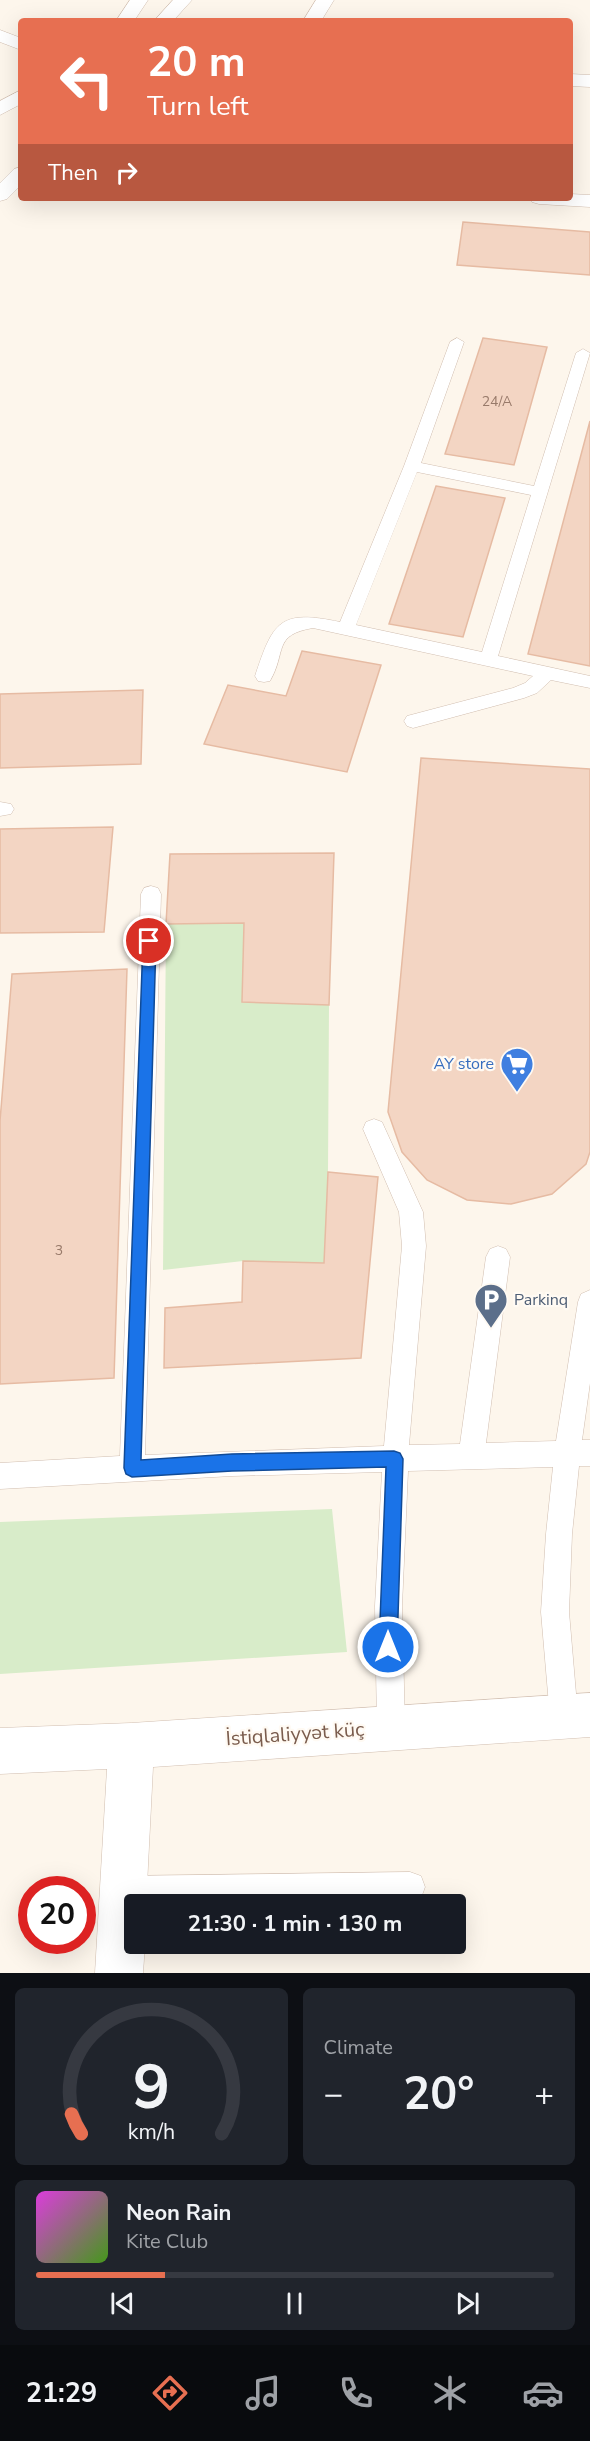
<!DOCTYPE html>
<meta charset="utf-8">
<style>
:root{--surface:#171b24;--page:#20242c;--text:#f1f3f6;--muted:#9ea1a6;--line:#363941;--accent:#e76f51}
body{margin:0;font-family:"Nunito Sans",sans-serif;background:var(--page);color:var(--text);height:100vh;display:flex;flex-direction:column;font-size:22px;white-space:nowrap}
*{box-sizing:border-box;margin:0}
p{font-size:20px;color:var(--muted)}
.icon{flex:none;width:33px;height:33px;fill:none;stroke:currentColor;stroke-width:2;stroke-linecap:round;stroke-linejoin:round}
.map{position:relative;height:1973px;overflow:hidden}
.panel{display:flex;flex-direction:column;gap:15px;padding:15px;background:#0d0f14;flex:1}
.panel>*{flex:none}
.banner{position:absolute;left:18px;top:18px;width:555px;height:183px;border-radius:6px;box-shadow:0 6px 24px #0002;background:#e76f51;color:#fff;overflow:hidden}
.speed{position:absolute;left:18px;top:1876px;display:flex;gap:12px;font-size:30px;font-weight:700;text-align:center}
.speed>*{display:grid;place-content:center;width:78px;height:78px;border-radius:50%;background:var(--surface);box-shadow:0 6px 24px #0002;line-height:1}
.speed .limit{border:9px solid #d22;background:#fff;color:#111}
.pin{position:absolute;display:grid;place-items:center;width:51px;height:51px;color:#fff;margin:-26px;border:3px solid #fff;border-radius:50%;box-shadow:0 2px 6px #0007}
.me{position:absolute;width:66px;margin:-33px;rotate:0deg;stroke-linejoin:round;filter:drop-shadow(0 0 4px #0008)}
.turn{display:flex;align-items:center;gap:21px;height:126px;padding:0 30px;font-size:27px}
.turn .icon{width:78px;height:78px;stroke-width:2.5}
.turn b{display:block;font-size:42px;line-height:51px}
.then{display:flex;align-items:center;height:57px;padding:0 30px;background:#0003;gap:12px;font-size:22px}
.big{font-size:45px;font-weight:700;line-height:1.1}
.panel .tile{flex:1;display:flex;flex-direction:column;justify-content:center;gap:9px;min-width:0;padding:0 21px;border-radius:9px;background:var(--page)}
.panel .dial{align-items:center;gap:0}
.dial svg{height:156px;overflow:visible;fill:none;stroke:var(--line);stroke-width:7;stroke-linecap:round;text-anchor:middle}
.dial text{fill:var(--text);stroke:none}
.song{display:flex;align-items:center;gap:18px}
.cover{width:72px;height:72px;border-radius:9px;background:linear-gradient(135deg,hsl(300 70% 55%),hsl(100 70% 35%))}
.played{height:6px;border-radius:3px;background:linear-gradient(90deg,var(--accent) 25%,var(--line) 25%)}
.keys{display:flex;justify-content:space-around;direction:ltr}
.heat{display:flex;justify-content:space-between;align-items:center;font-size:33px;direction:ltr}
.panel .tiles{flex:1;display:grid;gap:15px;grid-template-columns:1fr 1fr}
.tile:last-child{grid-column:span 2}
.trip{position:absolute;left:124px;top:1894px;width:342px;height:60px;border-radius:6px;background:var(--surface);box-shadow:0 6px 24px #0002;font-weight:700;line-height:60px;text-align:center}
.menu{display:flex;height:96px;justify-content:space-around;align-items:center;background:#090b0e;color:var(--muted)}
.menu .icon{width:42px;height:42px}
.menu .selected{color:var(--accent)}
.menu b{font-size:27px;color:var(--text)}
.map>svg:first-child{display:block}
.green{fill:#d8ecc9}
.building{fill:#f3d5c3;stroke:#e6bba3;stroke-width:1.5}
.lines{fill:none;stroke-linecap:round;stroke-linejoin:round}
.service-casing{stroke:#d1beb0;stroke-width:1}
.minor-casing{stroke:#d1beb0;stroke-width:1}
.service{fill:#fff;fill-rule:evenodd}
.minor{fill:#fff;fill-rule:evenodd}
.route{fill:#1a73e8;stroke:#114b97;stroke-width:1.5}
.labels{text-anchor:middle;dominant-baseline:central;stroke-width:4.5;stroke-linejoin:round;paint-order:stroke}
.number-label{font-size:14px;fill:#987a6a}
.shop-label{font-size:16px;fill:#366cbe;stroke:#fffaf3;text-anchor:end}
.service-label{font-size:16px;fill:#4e5e75;stroke:#fffaf3;text-anchor:start}
.near-street-label{font-size:20px;fill:#7a5c4d;stroke:#fffaf3}
</style>
<div class="map">
<svg width="590" height="1973" viewBox="0 0 590 1973">
<rect width="100%" height="100%" fill="#fdf6ec"/>
<g class="green">
<polygon points="244,923 242,1002 329,1005 328,1172 324,1263 243,1261 163,1270 166,924"/>
<polygon points="332,1509 347,1652 0,1674 0,1522"/>
</g>
<g class="building">
<polygon points="463,222 590,232 590,275 457,265"/>
<polygon points="483,338 547,347 514,465 445,454"/>
<polygon points="590,421 590,666 528,654"/>
<polygon points="436,486 505,498 463,637 389,624"/>
<polygon points="302,651 381,665 347,772 204,744 228,685 286,696"/>
<polygon points="143,690 141,764 0,768 0,694"/>
<polygon points="421,758 590,769 590,1152 586,1164 552,1194 511,1204 467,1200 427,1180 402,1152 388,1112"/>
<polygon points="113,827 104,932 0,933 0,829"/>
<polygon points="334,853 329,1005 242,1002 244,923 166,924 170,854"/>
<polygon points="127,969 114,1378 0,1384 0,1121 12,974"/>
<polygon points="328,1172 378,1177 361,1358 164,1368 165,1308 242,1302 243,1261 324,1263"/>
</g>
<g class="lines">
<g class="service-casing">
<g id="service">
<path d="M 457,338 L 464,342 L 421,463 L 534,486 L 576,353 L 583,349 L 590,353 L 498,656 L 590,676 L 590,688 L 551,680 L 537,693 L 524,698 L 413,728 L 407,726 L 404,721 L 407,716 L 513,688 L 525,683 L 533,676 L 313,628 C 272,635 287,652 270,681 L 264,682 L 258,681 L 255,676 C 273,622 279,609 340,622 L 404,466 L 450,342 ZM 417,472 L 531,495 L 482,652 L 356,625 Z"/>
<polygon points="0,802 11,804 14,809 11,814 0,816"/>
<polygon points="151,886 158,888 161,894 145,1455 384,1446 402,1246 399,1212 363,1129 366,1122 374,1119 382,1122 423,1212 426,1246 409,1445 460,1444 486,1257 490,1249 498,1246 506,1249 510,1257 486,1443 556,1441 578,1302 581,1294 590,1290 590,1383 582,1440 590,1440 590,1466 579,1466 572,1534 569,1612 578,1717 574,1727 564,1731 554,1727 550,1717 541,1612 546,1534 553,1467 408,1471 402,1606 405,1727 401,1737 391,1741 381,1737 377,1727 375,1606 382,1472 232,1476 0,1489 0,1463 120,1456 141,894 144,888"/>
<polygon points="410,1872 421,1876 425,1887 421,1898 410,1902 123,1906 112,1902 108,1891 112,1880 123,1876"/>
</g>
</g>
<g class="minor-casing">
<g id="minor">
<polygon points="130,0 148,0 134,21 116,21"/>
<polygon points="173,0 192,0 173,21 154,21"/>
<polygon points="316,0 334,0 321,21 303,21"/>
<polygon points="0,30 21,38 21,50 0,42"/>
<polygon points="570,74 590,75 590,87 570,86"/>
<polygon points="21,90 21,104 0,115 0,101"/>
<polygon points="21,167 21,185 7,199 0,201 0,183 14,169"/>
<polygon points="570,194 590,195 590,207 539,204 532,202 529,198 570,198"/>
<polygon points="590,1693 590,1737 153,1767 146,1905 135,1905 135,1944 145,1944 143,1973 95,1973 107,1769 0,1774 0,1728 131,1723"/>
</g>
</g>
<use href="#service" class="service"/>
<use href="#minor" class="minor"/>
</g>
<polygon class="route" points="149,936 156,941 141,1460 232,1454 394,1451 400,1453 403,1459 397,1647 394,1653 388,1656 381,1653 379,1647 386,1467 232,1471 132,1477 126,1474 124,1468 143,941"/>
<defs>
<g id="supermarket-pin" transform="scale(1.725)"><path d="M0 17L-7.5 6A9.5 9.5 0 1 1 7.5 6Z" fill="#3f7fe0" stroke="#fffaf3"/><path d="M-6-5.5h2.5l.6 2H6L4.5 2H-2.5L-4.4-4H-6ZM-1.5 3.2a1.3 1.3 0 1 0 .1 0ZM3 3.2a1.3 1.3 0 1 0 .1 0Z" fill="#fff"/></g>
<g id="parking-pin" transform="scale(1.725)"><path d="M0 17L-7.5 6A9.5 9.5 0 1 1 7.5 6Z" fill="#5c6f8a" stroke="#fffaf3"/><path d="M-3.5-5.5H1a3.5 3.5 0 0 1 0 7H-1V5.5H-3.5ZM-1-3.4V-.6H.8a1.4 1.4 0 0 0 0-2.8Z" fill="#fff"/></g>
</defs>
<g fill-rule="evenodd">
<use href="#supermarket-pin" x="517" y="1064"/>
<use href="#parking-pin" x="491" y="1300"/>
</g>
<g class="labels">
<g class="number-label">
<text x="497" y="401">24/A</text>
<text x="59" y="1250">3</text>
</g>
<g class="shop-label">
<text x="494" y="1064">AY store</text>
</g>
<g class="service-label">
<text x="514" y="1300">Parkinq</text>
</g>
<g class="near-street-label">
<text transform="translate(295 1734) rotate(-4)">İstiqlaliyyət küç</text>
</g>
</g>
</svg>
<div class="speed"><div class="limit">20</div></div>
<div class="pin" style="left:149px;top:941px;background:#d93025"><svg class="icon" aria-label="arrive" viewBox="0 0 24 24"><path d="M6 21V4h12l-3 4 3 4H6"/></svg></div>
<svg class="me" style="left:388px;top:1647px" viewBox="-20 -20 40 40"><circle r="17" fill="#1a73e8" stroke="#fff" stroke-width="3"/><path d="M0-11L8 9 0 5-8 9z" fill="#fff"/></svg>
<div class="trip">21:30 · 1 min · 130 m</div>
<div class="banner">
<div class="turn"><svg class="icon" aria-label="left" viewBox="0 0 24 24"><path d="M17 20v-9H6M10 6l-5 5 5 5"/></svg><div><b>20 m</b>Turn left</div></div>
<div class="then">Then<svg class="icon" aria-label="right" viewBox="0 0 24 24"><path d="M7 20v-9h11M14 6l5 5-5 5"/></svg></div>
</div>
</div>
<section class="panel">
<div class="tiles">
<div class="tile dial"><svg viewBox="0 0 100 80">
<path d="M14 69A42 42 0 1 1 86 69"/>
<path d="M14 69A42 42 0 0 1 9 59" stroke="#e76f51"/>
<text x="50" y="56" font-size="32" font-weight="700">9</text>
<text x="50" y="72" font-size="11">km/h</text>
</svg></div>
<div class="tile"><p>Climate</p>
<div class="heat"><a>−</a><b class="big">20°</b><a>+</a></div>
</div>
<div class="tile">
<div class="song"><i class="cover"></i><div><b>Neon Rain</b><p>Kite Club</p></div></div>
<div class="played"></div>
<div class="keys"><svg class="icon" aria-label="previous" viewBox="0 0 24 24"><path d="M18 5L8 12l10 7zM5 5v14"/></svg><svg class="icon" aria-label="pause" viewBox="0 0 24 24"><path d="M8 5v14M16 5v14"/></svg><svg class="icon" aria-label="next" viewBox="0 0 24 24"><path d="M6 5l10 7-10 7zM19 5v14"/></svg></div>
</div>
</div>
</section>
<nav class="menu">
<b>21:29</b>
<svg class="icon selected" aria-label="directions" viewBox="0 0 24 24"><path d="M12 3l9 9-9 9-9-9zM9 14v-3h6M13 9l2 2-2 2"/></svg>
<svg class="icon" aria-label="music" viewBox="0 0 24 24"><path d="M9 18V5l10-2v13"/><circle cx="6" cy="18" r="3"/><circle cx="16" cy="16" r="3"/></svg>
<svg class="icon" aria-label="phone" viewBox="0 0 24 24"><path d="M5 4h4l2 5-3 2q2 4 5 5l2-3 5 2v4C11 20 4 13 5 4z"/></svg>
<svg class="icon" aria-label="climate" viewBox="0 0 24 24"><path d="M12 3v18M4 7l16 10M4 17L20 7"/></svg>
<svg class="icon" aria-label="car" viewBox="0 0 24 24"><path d="M5 17H2v-5l4-1 3-4h7l3 4 3 1v5h-3M9 17h6M6 11h13"/><circle cx="7" cy="17" r="2"/><circle cx="17" cy="17" r="2"/></svg>
</nav>
